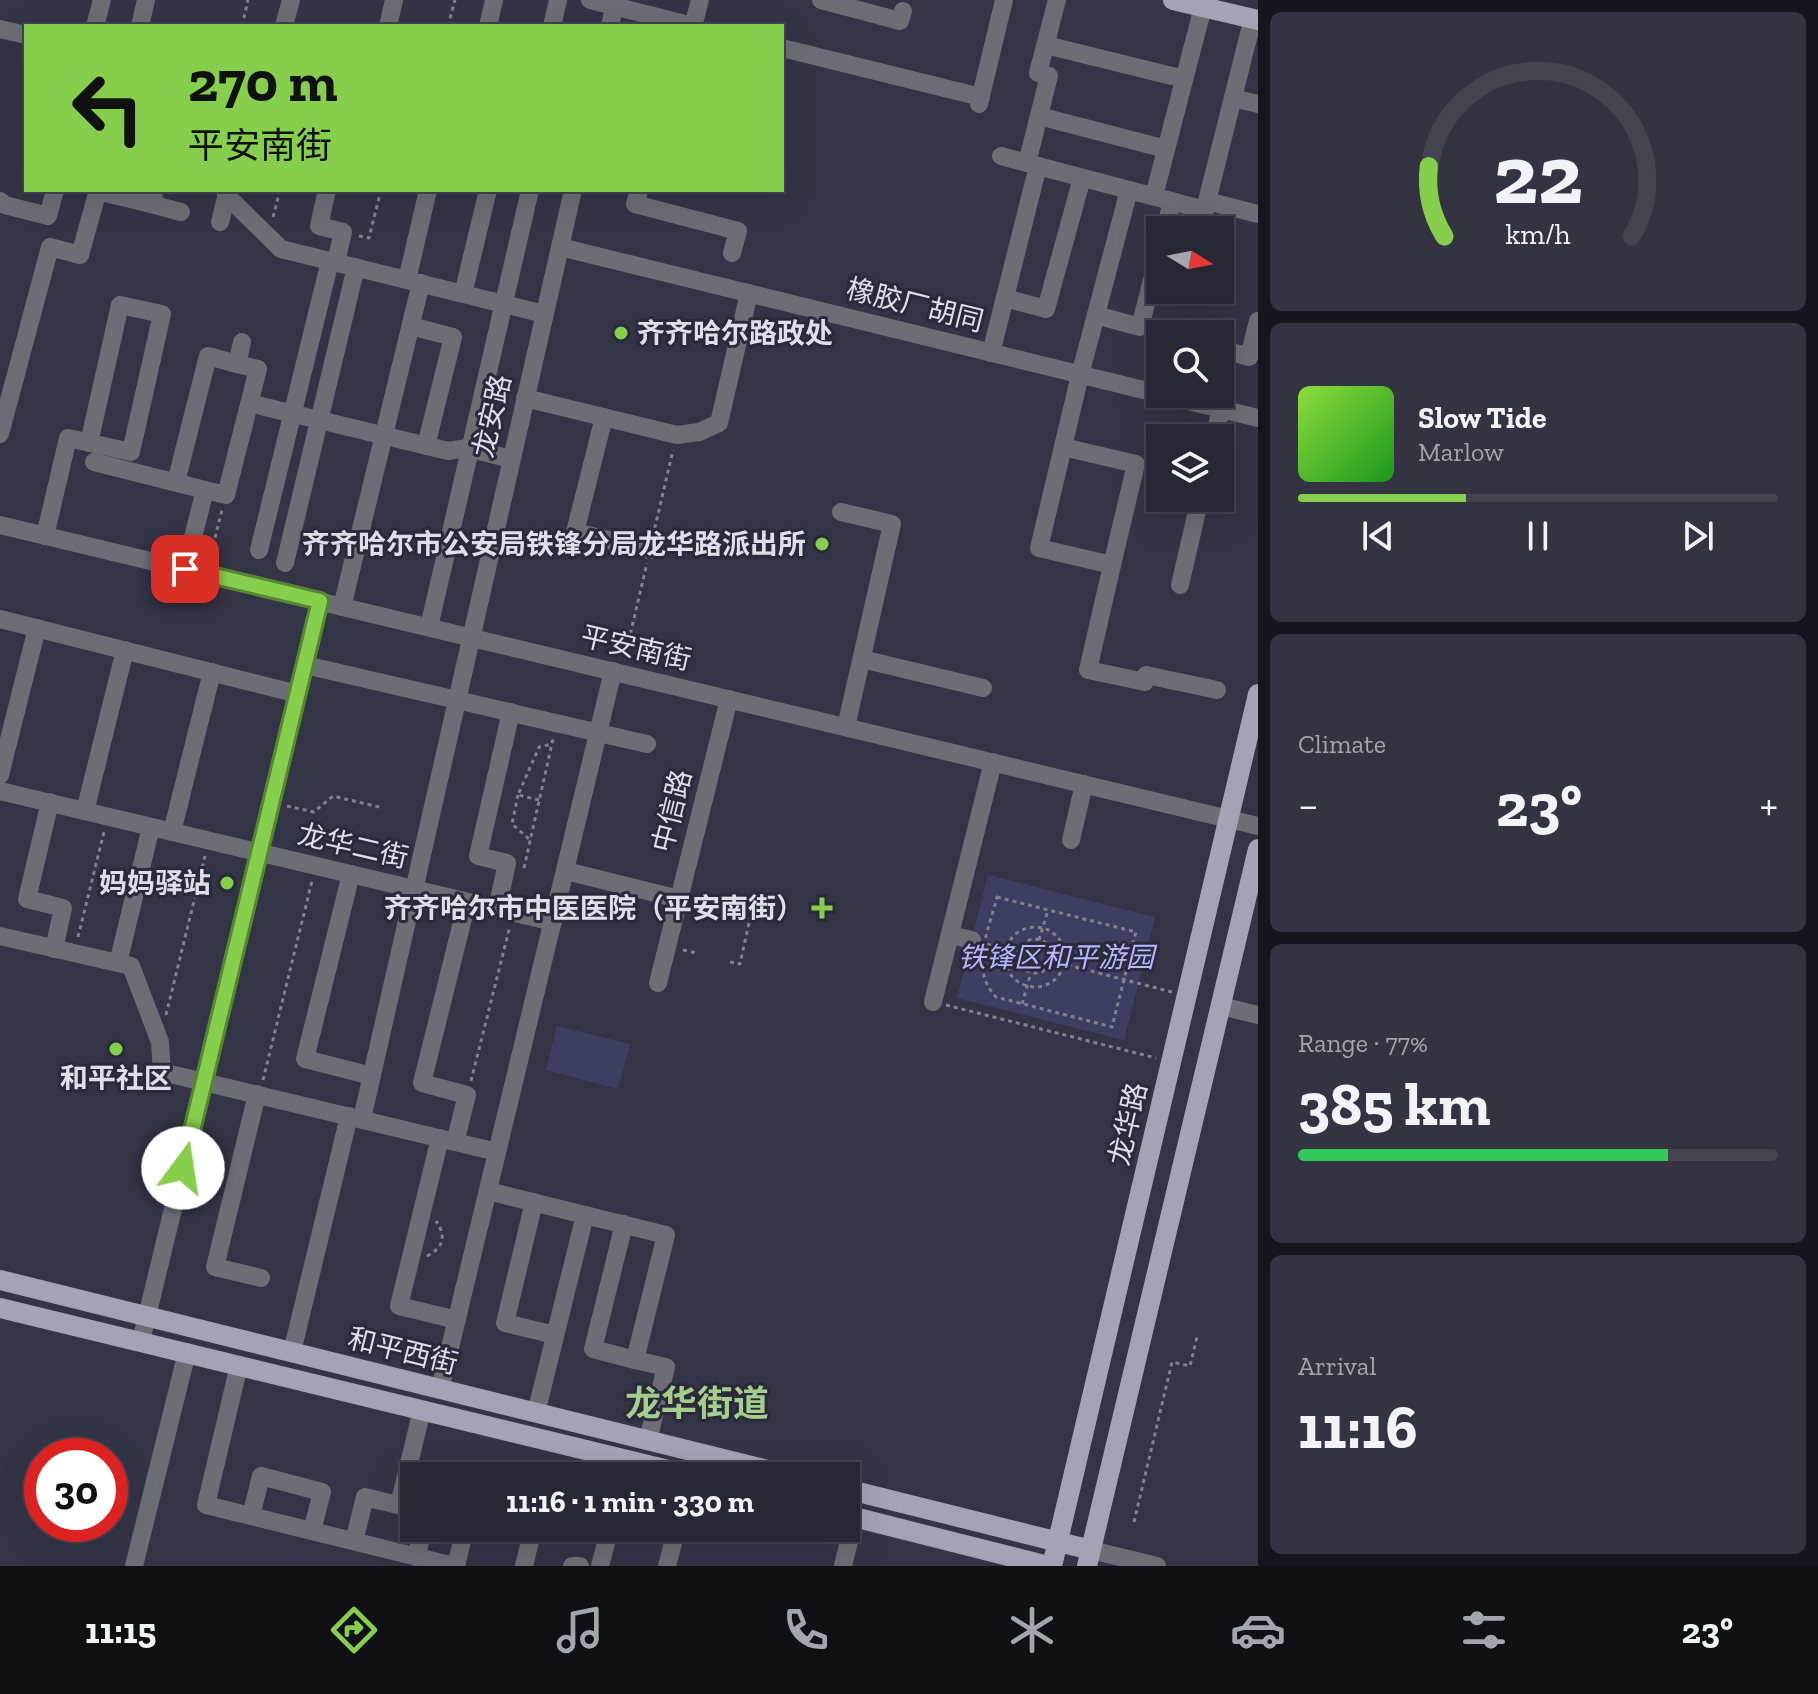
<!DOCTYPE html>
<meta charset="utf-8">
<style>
:root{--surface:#272735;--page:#333341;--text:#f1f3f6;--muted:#a4a5ad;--line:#434450;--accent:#86cf4c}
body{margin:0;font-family:"Zilla Slab","Noto Sans SC",serif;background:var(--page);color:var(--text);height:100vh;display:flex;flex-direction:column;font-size:30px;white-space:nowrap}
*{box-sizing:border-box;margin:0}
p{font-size:26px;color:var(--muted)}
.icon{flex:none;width:44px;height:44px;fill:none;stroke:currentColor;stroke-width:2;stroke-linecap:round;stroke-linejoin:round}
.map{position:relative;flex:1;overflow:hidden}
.details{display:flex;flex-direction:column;gap:12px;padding:12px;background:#15151d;width:560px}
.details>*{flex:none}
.top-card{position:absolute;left:24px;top:24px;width:760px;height:168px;border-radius:0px;box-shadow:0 8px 32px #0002,0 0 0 2px var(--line);background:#86cf4c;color:#111;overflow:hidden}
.needle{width:52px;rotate:100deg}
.tools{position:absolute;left:1146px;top:216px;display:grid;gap:16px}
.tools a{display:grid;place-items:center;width:88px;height:88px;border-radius:0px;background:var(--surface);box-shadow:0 8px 32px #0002,0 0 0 2px var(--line);font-size:40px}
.speed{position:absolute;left:24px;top:1438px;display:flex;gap:16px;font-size:40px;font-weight:700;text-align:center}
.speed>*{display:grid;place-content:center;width:104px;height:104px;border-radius:50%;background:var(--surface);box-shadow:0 8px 32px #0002,0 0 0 2px var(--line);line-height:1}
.speed .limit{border:12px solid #d22;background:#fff;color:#111}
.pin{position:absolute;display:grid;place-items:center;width:68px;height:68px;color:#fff;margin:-34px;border-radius:16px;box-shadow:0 4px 12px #0006}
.me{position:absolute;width:88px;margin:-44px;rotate:14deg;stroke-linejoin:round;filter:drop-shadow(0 0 6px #0008)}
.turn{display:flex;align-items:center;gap:28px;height:168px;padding:0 32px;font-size:36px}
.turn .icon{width:104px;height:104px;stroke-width:2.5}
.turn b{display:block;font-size:56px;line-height:68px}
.big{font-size:60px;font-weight:800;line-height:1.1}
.details .tile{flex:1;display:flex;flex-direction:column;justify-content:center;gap:12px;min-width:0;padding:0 28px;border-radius:12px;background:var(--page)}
.details .dial{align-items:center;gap:0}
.dial svg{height:208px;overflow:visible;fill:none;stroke:var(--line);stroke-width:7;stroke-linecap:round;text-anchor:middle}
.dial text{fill:var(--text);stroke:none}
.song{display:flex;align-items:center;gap:24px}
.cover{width:96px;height:96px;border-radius:12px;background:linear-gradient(135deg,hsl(90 70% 55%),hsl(120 70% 35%))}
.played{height:8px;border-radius:4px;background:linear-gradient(90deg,var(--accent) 35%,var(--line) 35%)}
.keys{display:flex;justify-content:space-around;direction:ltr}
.heat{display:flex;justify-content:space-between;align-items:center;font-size:44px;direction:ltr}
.charge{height:12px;border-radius:6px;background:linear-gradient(90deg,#34c759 77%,var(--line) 0)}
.trip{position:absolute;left:400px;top:1462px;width:460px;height:80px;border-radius:0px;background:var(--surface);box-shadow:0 8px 32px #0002,0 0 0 2px var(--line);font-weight:800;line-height:80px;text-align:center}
.tab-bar{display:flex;height:128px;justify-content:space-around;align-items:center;background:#101015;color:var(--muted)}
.tab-bar .icon{width:56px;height:56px}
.tab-bar .on{color:var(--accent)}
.tab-bar b{font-size:36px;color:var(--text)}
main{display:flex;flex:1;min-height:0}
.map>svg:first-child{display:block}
.green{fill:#3e3e61}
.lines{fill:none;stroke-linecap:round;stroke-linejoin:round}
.path{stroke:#808190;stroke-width:3;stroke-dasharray:4 4;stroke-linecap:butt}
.minor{stroke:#6d6d76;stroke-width:18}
.major{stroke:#a2a3b5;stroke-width:20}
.route-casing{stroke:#578731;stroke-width:20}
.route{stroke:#86cf4c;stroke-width:14}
.poi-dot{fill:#86cf4c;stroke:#2a2a3c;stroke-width:3}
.labels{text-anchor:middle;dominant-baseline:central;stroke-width:6;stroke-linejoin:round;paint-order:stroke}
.street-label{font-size:28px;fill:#dedfea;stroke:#2a2a3c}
.poi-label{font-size:28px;font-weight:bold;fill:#dedfea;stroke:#2a2a3c;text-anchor:end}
.park-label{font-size:28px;font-style:italic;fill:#b7b7fd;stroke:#2a2a3c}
.district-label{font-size:36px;font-weight:bold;fill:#a5ce8c;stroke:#2a2a3c}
</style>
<main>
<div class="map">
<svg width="1258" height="1566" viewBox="0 0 1258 1566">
<rect width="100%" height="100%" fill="#343447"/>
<g class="green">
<polygon points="988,875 1155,917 1124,1040 957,998"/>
<polygon points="557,1026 630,1044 618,1089 546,1070"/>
</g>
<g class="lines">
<g class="path">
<polyline points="242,26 248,0"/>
<polyline points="448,26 455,0"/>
<polyline points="273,217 280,190"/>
<polyline points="359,236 369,238 381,190"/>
<polyline points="653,536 673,450"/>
<polyline points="209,561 222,510"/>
<polyline points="625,657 647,563"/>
<polyline points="518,795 512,824 529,839"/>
<polyline points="539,800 518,795 539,747 552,744"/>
<polyline points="287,806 314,812 333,796 383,808"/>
<polyline points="524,868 553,739"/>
<path d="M 997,897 L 1136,932 L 1112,1027 L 996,997 C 969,969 989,930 997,897 Z"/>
<circle cx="1035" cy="957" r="30"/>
<polyline points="78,937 104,832"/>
<circle cx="1035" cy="956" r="17"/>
<polyline points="1039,940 1048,910"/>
<polyline points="987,944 1018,953"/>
<polyline points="683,950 696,953"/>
<polyline points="1052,961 1172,992"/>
<polyline points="730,962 740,964 752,909"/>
<polyline points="1022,1004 1031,973"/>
<polyline points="946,1005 1156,1058"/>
<polyline points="166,1015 205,856"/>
<polyline points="263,1080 312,881"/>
<polyline points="471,1081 510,926"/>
<path d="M 427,1256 C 443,1248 447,1236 436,1221"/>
<polyline points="1134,1522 1172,1362 1190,1366 1197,1337"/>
</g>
<g class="minor">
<polyline points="590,0 693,26"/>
<polyline points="821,0 900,21 903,11"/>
<polyline points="95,26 102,0"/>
<polyline points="140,26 146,0"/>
<polyline points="284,26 291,0"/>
<polyline points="388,26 394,0"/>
<polyline points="488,26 494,0"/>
<polyline points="552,26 558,0"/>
<polyline points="610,26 616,0"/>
<polyline points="693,26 700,0"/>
<polyline points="0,29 26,35"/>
<polyline points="1046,45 1184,79"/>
<polyline points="782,48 981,97"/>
<polyline points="1233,98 1258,104"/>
<polyline points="979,104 1004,0"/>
<polyline points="1039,116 1166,149"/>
<polyline points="1001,156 1027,163"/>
<polyline points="1038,166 1205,210 1207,201 1258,214"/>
<polyline points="327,190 319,226 343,232 336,262"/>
<polyline points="639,190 635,204 738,231 732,253"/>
<polyline points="1129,190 1080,375 1039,548 1112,565 1088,670 1145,682 1146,675 1217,690"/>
<polyline points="97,191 151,204 155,190"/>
<polyline points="226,195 281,249 544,314"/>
<polyline points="1154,196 1203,7"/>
<polyline points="0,201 5,205 48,216 55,190"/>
<polyline points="1207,201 1253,18"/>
<polyline points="151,204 181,212"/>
<polyline points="220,222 228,190"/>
<polyline points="1165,230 1172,201"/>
<polyline points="560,247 1258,418"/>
<polyline points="407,280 428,190"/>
<polyline points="463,294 488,190"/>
<polyline points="1005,298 1046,309 1082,178"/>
<polyline points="1096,315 1140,327 1160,249"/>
<polyline points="411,326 453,337 426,446"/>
<polyline points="991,353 1038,166 1027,163 1049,76 1038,73 1057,0"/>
<polyline points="1220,354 1221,349 1249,357 1258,321"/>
<polyline points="525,398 677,435 699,432 719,423 749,293"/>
<polyline points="261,406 448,451 467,448 511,459"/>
<polyline points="604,417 575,532 650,550"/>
<polyline points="0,434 50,247 80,255 98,190"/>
<polyline points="1214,438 1221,409"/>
<polyline points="1063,447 1136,464 1112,565"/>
<polyline points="94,462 205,490 185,569"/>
<polyline points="176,482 208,356 237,364"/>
<polyline points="205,490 226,495 258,369 237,364 242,342"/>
<polyline points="841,512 892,524 846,727"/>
<polyline points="0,525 1258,826"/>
<polyline points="45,536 68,438 131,452 162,314 120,305 89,443"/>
<polyline points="259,550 330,261"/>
<polyline points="285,563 356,267"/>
<polyline points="1180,585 1200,498"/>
<polyline points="342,607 421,283"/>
<polyline points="0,619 298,694"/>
<polyline points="429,627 530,190"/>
<polyline points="862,659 983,688"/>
<polyline points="305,665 647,744"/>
<polyline points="0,775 37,628"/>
<polyline points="0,791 553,922"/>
<polyline points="50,802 27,899 63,908 54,949"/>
<polyline points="85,811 125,650"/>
<polyline points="172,832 212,672"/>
<polyline points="1071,840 1084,784"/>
<polyline points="566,871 679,899"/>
<polyline points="351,874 305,1059 372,1076"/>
<polyline points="497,909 507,863 478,856 511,712"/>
<polyline points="950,935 972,940"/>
<polyline points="0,936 131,966 160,1042 162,1072 497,1152"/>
<polyline points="118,963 151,827"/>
<polyline points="658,983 729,699"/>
<polyline points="933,1002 993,762"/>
<polyline points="1221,1006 1258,1015"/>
<polyline points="257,1094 215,1267 261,1278"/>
<polyline points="362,1119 573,190"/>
<polyline points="440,1138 399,1306 457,1320"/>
<polyline points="455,1142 467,1095 422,1083 467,902"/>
<polyline points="488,1191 585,1215 536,1413"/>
<polyline points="534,1202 505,1323 555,1335"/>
<polyline points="585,1215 666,1235 635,1360 666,1367 648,1440"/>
<polyline points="624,1224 593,1349 635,1360"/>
<polyline points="141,1341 320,601"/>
<polyline points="292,1352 349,1116"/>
<polyline points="239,1365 206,1505 454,1566"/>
<polyline points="440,1389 613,671"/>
<polyline points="399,1505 422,1410"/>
<polyline points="251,1516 261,1476 322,1492 312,1531"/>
<polyline points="492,1528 531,1537 524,1566"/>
<polyline points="354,1541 365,1497 414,1509"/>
<polyline points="1091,1550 1157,1566"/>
<polyline points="416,1557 424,1528"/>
<polyline points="134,1566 187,1352"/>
<polyline points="456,1566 465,1528"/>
<polyline points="572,1566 580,1566"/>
<polyline points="600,1566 610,1528"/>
<polyline points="667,1566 677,1528"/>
<polyline points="843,1566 855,1517"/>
</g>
<g class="major">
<polyline points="1173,0 1258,20"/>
<polyline points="0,1280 792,1476"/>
<polyline points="0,1308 693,1476"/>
<polyline points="846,1489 1091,1550"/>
<polyline points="846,1515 1048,1566"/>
<polyline points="1052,1566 1258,694"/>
<polyline points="1087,1566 1258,849"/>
</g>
</g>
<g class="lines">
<g class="route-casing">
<polyline id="route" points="183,1168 320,601 185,569"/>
</g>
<use href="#route" class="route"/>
</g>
<g class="poi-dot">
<circle cx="621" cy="333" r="8"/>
<circle cx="822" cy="544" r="8"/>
<circle cx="227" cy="883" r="8"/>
<path d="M818 896h8v8h8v8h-8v8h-8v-8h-8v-8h8z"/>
<circle cx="116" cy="1049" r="8"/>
</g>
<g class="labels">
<g class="street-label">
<text transform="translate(915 305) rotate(14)">橡胶厂胡同</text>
<text transform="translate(492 416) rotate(-77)">龙安路</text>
<text transform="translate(636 648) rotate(13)">平安南街</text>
<text transform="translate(672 811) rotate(-76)">中信路</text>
<text transform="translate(353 846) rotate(13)">龙华二街</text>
<text transform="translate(1128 1124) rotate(-77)">龙华路</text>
<text transform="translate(403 1351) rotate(14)">和平西街</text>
</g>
<g class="poi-label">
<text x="637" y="333" text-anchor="start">齐齐哈尔路政处</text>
<text x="806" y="544">齐齐哈尔市公安局铁锋分局龙华路派出所</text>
<text x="211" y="883">妈妈驿站</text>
<text x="804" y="908">齐齐哈尔市中医医院（平安南街）</text>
<text x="116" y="1078" text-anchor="middle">和平社区</text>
</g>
<g class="park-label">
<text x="1056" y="957">铁锋区和平游园</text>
</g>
<g class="district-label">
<text x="697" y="1403">龙华街道</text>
</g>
</g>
</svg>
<div class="tools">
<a><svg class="needle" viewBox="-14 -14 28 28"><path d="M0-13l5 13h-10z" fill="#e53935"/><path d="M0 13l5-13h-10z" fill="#a4a5ad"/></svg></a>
<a><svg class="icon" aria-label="search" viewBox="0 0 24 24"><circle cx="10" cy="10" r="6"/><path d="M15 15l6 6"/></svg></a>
<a><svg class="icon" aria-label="layers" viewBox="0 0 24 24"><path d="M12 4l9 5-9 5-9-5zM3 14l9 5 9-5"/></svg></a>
</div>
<div class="speed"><div class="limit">30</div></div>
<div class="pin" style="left:185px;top:569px;background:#d93025"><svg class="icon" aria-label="arrive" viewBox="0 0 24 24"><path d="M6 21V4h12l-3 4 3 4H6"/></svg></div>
<svg class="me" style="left:183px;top:1168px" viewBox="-20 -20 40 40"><circle r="19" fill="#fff"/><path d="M0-13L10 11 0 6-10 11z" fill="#86cf4c"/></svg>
<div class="trip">11:16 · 1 min · 330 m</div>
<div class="top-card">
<div class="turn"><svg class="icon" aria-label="left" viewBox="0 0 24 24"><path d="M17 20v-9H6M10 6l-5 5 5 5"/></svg><div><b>270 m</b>平安南街</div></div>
</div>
</div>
<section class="details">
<div class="tile dial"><svg viewBox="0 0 100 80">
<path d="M14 69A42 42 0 1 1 86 69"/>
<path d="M14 69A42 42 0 0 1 8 42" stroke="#86cf4c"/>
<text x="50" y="56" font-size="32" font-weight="700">22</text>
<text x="50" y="72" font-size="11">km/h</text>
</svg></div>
<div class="tile">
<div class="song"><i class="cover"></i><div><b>Slow Tide</b><p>Marlow</p></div></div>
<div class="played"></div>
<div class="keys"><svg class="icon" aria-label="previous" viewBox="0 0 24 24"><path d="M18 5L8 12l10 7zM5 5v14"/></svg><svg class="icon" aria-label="pause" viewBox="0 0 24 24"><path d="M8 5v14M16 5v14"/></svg><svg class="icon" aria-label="next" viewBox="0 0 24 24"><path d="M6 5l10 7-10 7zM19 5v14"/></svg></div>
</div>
<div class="tile"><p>Climate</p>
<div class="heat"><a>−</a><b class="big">23°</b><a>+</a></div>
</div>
<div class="tile"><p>Range · 77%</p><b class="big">385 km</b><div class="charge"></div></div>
<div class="tile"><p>Arrival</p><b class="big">11:16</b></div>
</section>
</main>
<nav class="tab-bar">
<b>11:15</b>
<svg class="icon on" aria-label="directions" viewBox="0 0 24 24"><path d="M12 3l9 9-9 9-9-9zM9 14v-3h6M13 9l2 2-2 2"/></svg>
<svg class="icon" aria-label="music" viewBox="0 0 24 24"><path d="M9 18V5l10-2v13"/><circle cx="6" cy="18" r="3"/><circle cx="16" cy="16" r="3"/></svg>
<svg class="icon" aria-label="phone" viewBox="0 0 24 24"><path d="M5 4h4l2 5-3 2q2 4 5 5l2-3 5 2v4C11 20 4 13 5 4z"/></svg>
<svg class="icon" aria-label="climate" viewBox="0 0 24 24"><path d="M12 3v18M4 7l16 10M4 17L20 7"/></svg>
<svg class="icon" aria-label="car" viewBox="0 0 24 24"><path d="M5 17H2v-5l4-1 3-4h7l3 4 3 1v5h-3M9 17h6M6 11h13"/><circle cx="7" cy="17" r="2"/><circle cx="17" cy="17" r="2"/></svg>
<svg class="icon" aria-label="filters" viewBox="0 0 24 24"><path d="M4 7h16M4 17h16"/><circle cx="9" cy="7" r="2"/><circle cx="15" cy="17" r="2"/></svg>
<b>23°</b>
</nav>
